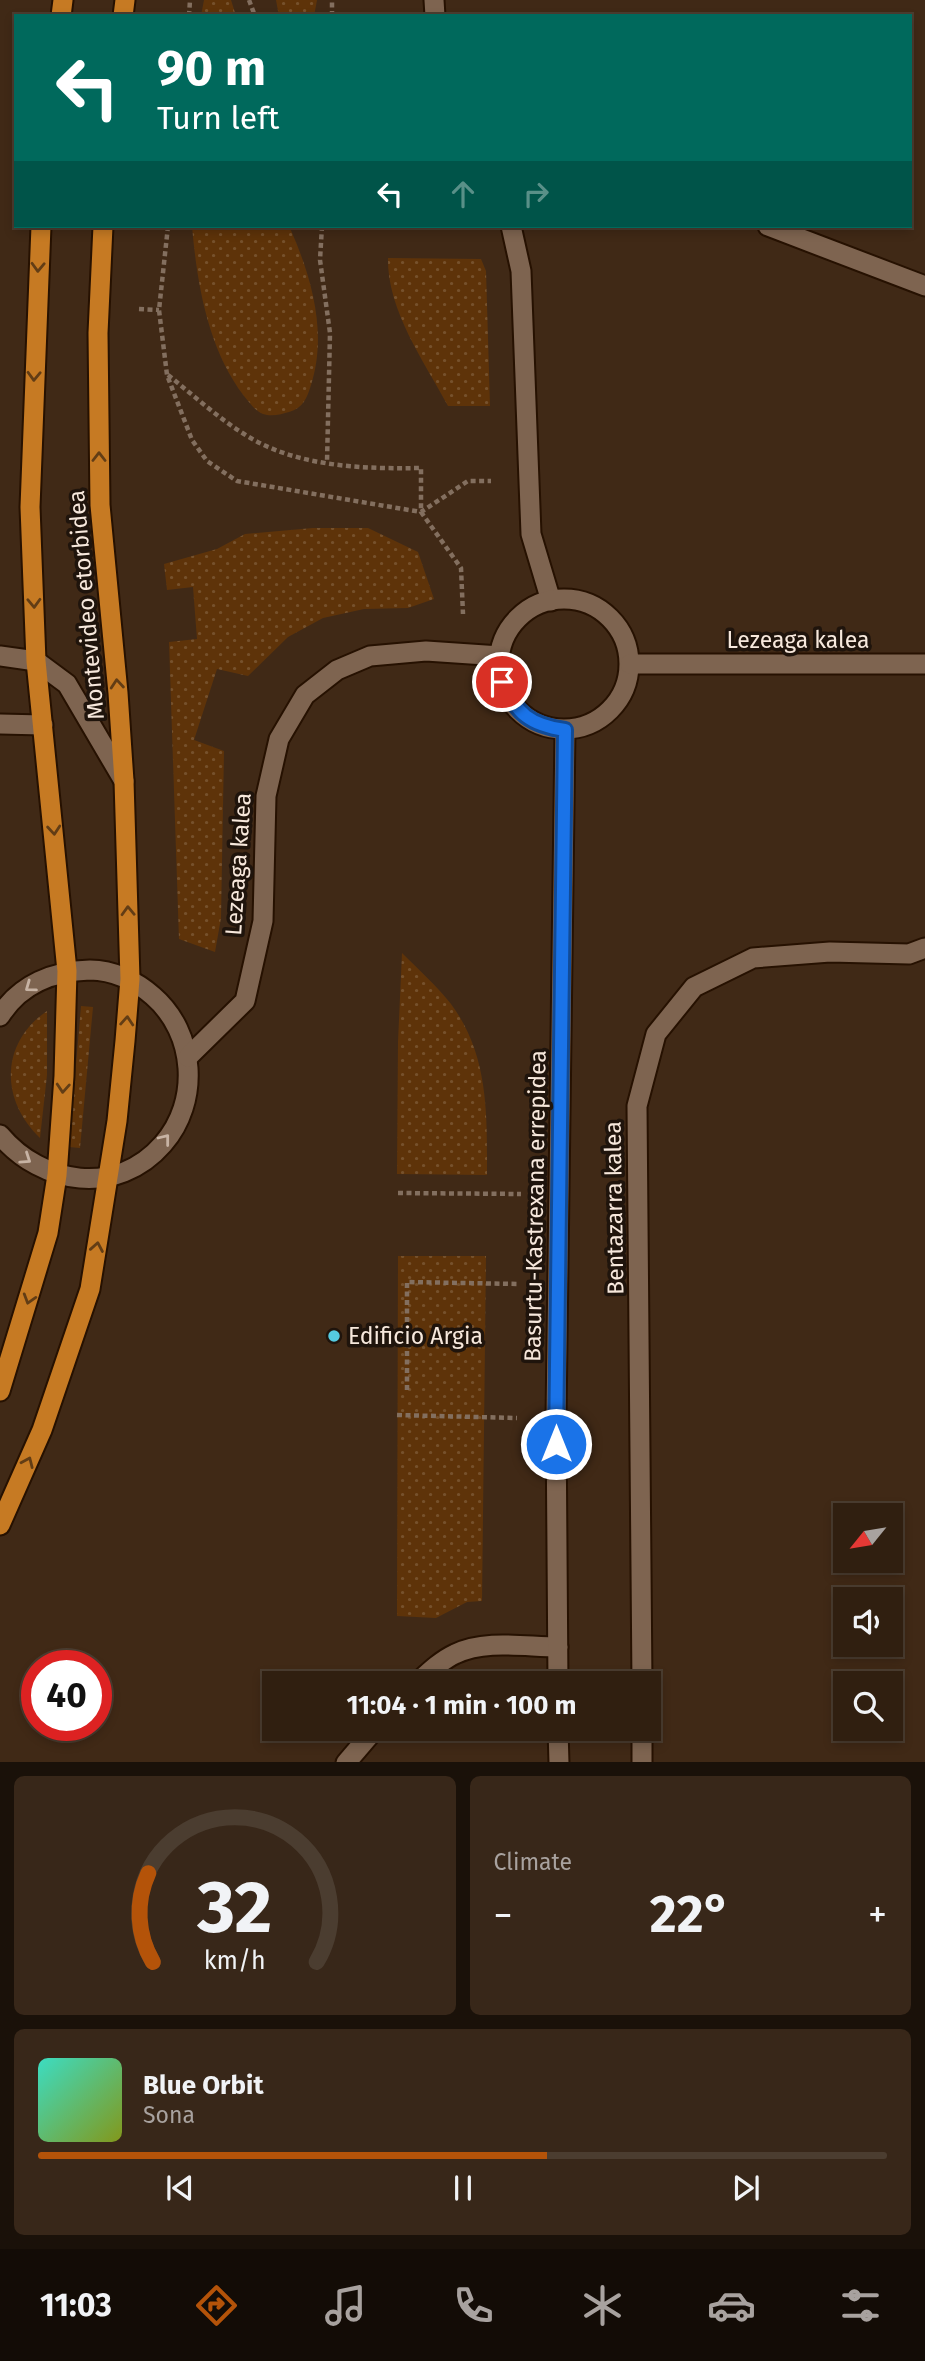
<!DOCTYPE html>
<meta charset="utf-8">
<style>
:root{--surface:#301f10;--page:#382719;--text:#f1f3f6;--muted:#a8a29f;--line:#4b3d30;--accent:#b45309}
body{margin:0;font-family:"Fira Sans",sans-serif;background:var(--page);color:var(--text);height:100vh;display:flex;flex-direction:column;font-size:26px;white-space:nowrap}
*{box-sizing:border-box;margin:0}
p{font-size:23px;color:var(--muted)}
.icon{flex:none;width:38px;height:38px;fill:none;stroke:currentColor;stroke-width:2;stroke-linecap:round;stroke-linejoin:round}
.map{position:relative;height:1762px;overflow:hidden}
.sheet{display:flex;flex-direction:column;gap:14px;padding:14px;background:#1a1109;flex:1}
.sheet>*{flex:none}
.banner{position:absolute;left:14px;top:14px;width:898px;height:214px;border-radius:0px;box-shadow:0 4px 10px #0003,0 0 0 2px var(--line);background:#00695c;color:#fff;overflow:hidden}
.needle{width:46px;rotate:240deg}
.controls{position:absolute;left:833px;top:1503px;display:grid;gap:14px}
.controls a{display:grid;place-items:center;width:70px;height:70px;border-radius:0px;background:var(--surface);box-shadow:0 4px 10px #0003,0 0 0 2px var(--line);font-size:35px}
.speed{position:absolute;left:21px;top:1650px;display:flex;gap:14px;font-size:35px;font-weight:700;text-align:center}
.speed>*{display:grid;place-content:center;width:91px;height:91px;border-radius:50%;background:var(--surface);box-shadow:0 4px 10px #0003,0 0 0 2px var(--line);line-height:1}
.speed .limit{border:10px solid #d22;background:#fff;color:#111}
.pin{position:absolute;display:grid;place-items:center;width:60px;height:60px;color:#fff;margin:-30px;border:4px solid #fff;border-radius:50%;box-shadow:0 2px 7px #0007}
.me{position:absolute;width:77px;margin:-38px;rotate:0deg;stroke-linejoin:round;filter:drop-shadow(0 0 5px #0008)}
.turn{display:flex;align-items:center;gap:24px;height:147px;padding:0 28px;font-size:32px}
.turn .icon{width:91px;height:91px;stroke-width:2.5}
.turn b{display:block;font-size:49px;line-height:60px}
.lanes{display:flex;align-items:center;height:66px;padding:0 28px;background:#0003;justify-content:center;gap:35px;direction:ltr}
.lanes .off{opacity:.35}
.big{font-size:52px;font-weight:700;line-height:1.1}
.sheet .widget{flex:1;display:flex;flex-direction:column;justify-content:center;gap:10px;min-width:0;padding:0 24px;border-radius:10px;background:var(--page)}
.sheet .dial{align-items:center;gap:0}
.dial svg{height:182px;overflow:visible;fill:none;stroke:var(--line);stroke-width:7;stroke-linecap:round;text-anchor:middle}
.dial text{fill:var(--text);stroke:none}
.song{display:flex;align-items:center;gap:21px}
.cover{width:84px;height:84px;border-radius:10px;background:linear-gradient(135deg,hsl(170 70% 55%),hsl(70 70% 35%))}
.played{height:7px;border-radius:4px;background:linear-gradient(90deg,var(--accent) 60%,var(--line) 60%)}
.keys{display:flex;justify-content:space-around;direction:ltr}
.heat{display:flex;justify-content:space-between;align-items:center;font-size:38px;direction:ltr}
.sheet .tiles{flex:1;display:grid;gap:14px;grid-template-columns:1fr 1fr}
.widget:last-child{grid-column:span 2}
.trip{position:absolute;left:262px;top:1671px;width:399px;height:70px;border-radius:0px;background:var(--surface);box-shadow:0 4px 10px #0003,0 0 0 2px var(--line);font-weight:700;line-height:70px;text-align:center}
.dock{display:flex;height:112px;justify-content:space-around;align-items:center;background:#130c06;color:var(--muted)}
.dock .icon{width:49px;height:49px}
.dock .selected{color:var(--accent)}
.dock b{font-size:32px;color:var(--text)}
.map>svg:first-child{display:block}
.garden{fill:url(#garden-dots)}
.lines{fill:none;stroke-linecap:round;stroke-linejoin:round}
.service-casing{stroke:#261101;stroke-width:23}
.minor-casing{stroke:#261101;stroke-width:23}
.tertiary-casing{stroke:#261101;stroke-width:23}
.primary-casing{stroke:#261101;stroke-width:23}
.path{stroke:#836f5f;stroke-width:4.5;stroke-dasharray:5 3.5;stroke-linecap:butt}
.service{stroke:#7e6450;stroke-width:19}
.minor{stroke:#7e6450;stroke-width:19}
.tertiary{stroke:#7e6450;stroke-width:19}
.primary{stroke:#c67a23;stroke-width:19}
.oneway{stroke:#623d15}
.oneway2{stroke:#c7b3a4}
.route-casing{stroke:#114b97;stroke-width:18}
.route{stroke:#1a73e8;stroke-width:12}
.poi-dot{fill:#55cae0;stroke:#1f140c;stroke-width:2.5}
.labels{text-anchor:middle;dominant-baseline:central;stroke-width:7;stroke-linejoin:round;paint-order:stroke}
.street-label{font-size:23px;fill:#f7e8dc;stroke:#1f140c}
.poi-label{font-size:23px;fill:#f7e8dc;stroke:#1f140c;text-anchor:start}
</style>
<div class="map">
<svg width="925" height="1763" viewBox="0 0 925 1763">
<defs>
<pattern id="garden-dots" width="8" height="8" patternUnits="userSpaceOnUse" patternTransform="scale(1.75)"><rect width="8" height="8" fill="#5e3309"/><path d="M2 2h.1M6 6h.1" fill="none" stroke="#76512c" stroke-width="1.8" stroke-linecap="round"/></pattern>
</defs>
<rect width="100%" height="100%" fill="#402916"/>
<g class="garden">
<polygon points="204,0 231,0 236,16 201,16"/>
<polygon points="276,0 317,0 314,16 279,16"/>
<path d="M 192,226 L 289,226 C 311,275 328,332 311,385 C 307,398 303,408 289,412 C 282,414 272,417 263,414 C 256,412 249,402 244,396 C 208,349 197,284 192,226 Z"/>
<path d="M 388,258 L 481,259 L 486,271 L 490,406 L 448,406 C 424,361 387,310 388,258 Z"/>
<polygon points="313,528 368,528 418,552 434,599 408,608 364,609 323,618 288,637 248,676 217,669 194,740 224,751 221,918 215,952 179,939 169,642 197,639 193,587 167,590 164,564 217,549 245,534"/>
<path d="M 402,953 C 418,969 436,985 451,1004 C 489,1055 487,1115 487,1175 L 397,1174 L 398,1042 Z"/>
<polygon points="81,1006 93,1007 80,1148 69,1147"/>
<path d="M 47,1011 L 47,1075 L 40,1138 C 0,1100 0,1043 47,1011 Z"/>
<polygon points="398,1256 486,1256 482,1601 467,1602 436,1618 397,1616"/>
</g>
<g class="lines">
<g class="service-casing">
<g id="service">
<polyline points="0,656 36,661 67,684 124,781"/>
<polyline points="0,724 43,725"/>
</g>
</g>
<g class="minor-casing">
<g id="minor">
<polyline points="434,0 435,16"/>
<polyline points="511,226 521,271 531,534 551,601"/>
<polyline points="768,226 925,286"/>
<circle cx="564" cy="664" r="65"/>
<polyline points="630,664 925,664"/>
<path d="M 0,1016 C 20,984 54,971 90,970 C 113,970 136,981 153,996 C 196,1033 200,1102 163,1144 C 117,1197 42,1185 0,1135"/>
<polyline points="188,1057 245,1001 263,921 266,796 279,739 305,695 337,670 370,656 426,651 500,656"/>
<path d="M 416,1684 C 428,1673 440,1661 455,1654 C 485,1639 526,1647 558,1647"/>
<polyline points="642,1684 637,1106 656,1034 694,987 753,958 830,952 909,954 925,948"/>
<polyline points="642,1729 642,1763"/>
<polyline points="346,1763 375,1729"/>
</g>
</g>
<g class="tertiary-casing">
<g id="tertiary">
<polyline points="558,1684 556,1418 565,730"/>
<polyline points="558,1729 559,1763"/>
</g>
</g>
<g class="primary-casing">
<g id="primary">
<polyline points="61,16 63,0"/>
<polyline points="123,16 125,0"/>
<polyline points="0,1391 48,1233 57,1175 64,1076 67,971 36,661 30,507 41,226"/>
<polyline points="0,1525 42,1430 90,1289 117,1121 125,1041 130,979 124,781 118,693 100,505 98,333 103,226"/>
</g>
</g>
<g class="path">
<polyline points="249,0 255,16"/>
<polyline points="189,16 190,0"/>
<polyline points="332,16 332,0"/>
<polyline points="168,226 159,310 167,375 192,440 207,461 237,481 421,512 468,481 491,481"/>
<polyline points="322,226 320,260 330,333 327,462"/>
<polyline points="139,309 159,310"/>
<path d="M 168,375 C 193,395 217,417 244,434 C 295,467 362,469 421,468 L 421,512 L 461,568 L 463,614"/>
<polyline points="398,1193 521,1194"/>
<polyline points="407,1390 407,1282 519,1284"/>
<polyline points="397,1415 517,1418"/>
</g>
<use href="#service" class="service"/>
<use href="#minor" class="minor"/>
<use href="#tertiary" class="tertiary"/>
<use href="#primary" class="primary"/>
</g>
<defs><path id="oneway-chevron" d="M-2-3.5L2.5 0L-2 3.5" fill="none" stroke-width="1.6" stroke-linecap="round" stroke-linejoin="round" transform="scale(1.75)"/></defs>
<g class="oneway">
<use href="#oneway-chevron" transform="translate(38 267) rotate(92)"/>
<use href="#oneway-chevron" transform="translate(34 376) rotate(92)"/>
<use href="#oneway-chevron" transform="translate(99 457) rotate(-90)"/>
<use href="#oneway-chevron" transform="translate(34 603) rotate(88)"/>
<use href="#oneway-chevron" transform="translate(117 684) rotate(-95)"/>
<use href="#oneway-chevron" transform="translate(54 830) rotate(85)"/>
<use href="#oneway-chevron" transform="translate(128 911) rotate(-92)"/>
<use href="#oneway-chevron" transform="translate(127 1021) rotate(-86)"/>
<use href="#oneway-chevron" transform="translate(63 1088) rotate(94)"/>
<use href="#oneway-chevron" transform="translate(97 1247) rotate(-80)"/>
<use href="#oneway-chevron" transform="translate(29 1299) rotate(107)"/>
<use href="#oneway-chevron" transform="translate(28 1462) rotate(-66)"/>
</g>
<g class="oneway2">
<use href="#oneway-chevron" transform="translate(30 987) rotate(144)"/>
<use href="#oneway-chevron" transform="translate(165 1139) rotate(-52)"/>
<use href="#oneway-chevron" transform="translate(26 1159) rotate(34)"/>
</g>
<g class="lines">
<g class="route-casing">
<path id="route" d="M 502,682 C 517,714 530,725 565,730 L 556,1444"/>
</g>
<use href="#route" class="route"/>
</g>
<circle class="poi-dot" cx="334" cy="1336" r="7"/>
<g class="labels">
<g class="street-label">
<text transform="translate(86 605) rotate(-95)">Montevideo etorbidea</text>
<text x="798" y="640">Lezeaga kalea</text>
<text transform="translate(238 864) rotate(-86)">Lezeaga kalea</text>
<text transform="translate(535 1206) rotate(-89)">Basurtu-Kastrexana errepidea</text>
<text transform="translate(614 1208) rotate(-91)">Bentazarra kalea</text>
</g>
<g class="poi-label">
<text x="348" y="1336">Edificio Argia</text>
</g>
</g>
</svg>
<div class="controls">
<a><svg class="needle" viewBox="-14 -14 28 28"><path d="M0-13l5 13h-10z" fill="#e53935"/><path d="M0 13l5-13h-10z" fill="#a8a29f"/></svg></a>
<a><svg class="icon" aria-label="sound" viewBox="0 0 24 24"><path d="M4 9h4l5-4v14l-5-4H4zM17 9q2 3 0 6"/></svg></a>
<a><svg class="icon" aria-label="search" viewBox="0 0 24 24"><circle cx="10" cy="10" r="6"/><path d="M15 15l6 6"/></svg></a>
</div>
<div class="speed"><div class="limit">40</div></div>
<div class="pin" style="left:502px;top:682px;background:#d93025"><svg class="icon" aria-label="arrive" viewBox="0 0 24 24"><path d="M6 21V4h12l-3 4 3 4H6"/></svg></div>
<svg class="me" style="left:556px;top:1444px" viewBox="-20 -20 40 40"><circle r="17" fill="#1a73e8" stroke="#fff" stroke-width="3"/><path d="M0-11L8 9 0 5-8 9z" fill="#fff"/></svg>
<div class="trip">11:04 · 1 min · 100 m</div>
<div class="banner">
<div class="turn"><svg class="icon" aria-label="left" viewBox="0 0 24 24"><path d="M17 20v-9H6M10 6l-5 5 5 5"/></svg><div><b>90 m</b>Turn left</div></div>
<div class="lanes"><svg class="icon" aria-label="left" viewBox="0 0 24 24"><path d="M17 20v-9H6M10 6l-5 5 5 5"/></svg><svg class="icon off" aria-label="ahead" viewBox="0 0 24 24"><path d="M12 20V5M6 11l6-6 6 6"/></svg><svg class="icon off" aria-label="right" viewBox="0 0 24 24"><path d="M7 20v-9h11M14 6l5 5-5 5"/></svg></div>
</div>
</div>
<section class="sheet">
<div class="tiles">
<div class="widget dial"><svg viewBox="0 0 100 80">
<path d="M14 69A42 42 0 1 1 86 69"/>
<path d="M14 69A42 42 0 0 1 12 30" stroke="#b45309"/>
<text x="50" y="56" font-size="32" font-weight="700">32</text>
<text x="50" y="72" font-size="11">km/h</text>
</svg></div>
<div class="widget"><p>Climate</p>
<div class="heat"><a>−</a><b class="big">22°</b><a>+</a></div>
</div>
<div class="widget">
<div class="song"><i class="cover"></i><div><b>Blue Orbit</b><p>Sona</p></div></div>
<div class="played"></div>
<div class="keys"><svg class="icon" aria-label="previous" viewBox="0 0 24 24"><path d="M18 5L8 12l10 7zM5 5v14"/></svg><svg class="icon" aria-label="pause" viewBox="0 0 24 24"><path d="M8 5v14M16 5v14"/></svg><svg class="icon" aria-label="next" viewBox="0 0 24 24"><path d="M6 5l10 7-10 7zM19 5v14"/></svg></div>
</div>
</div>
</section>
<nav class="dock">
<b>11:03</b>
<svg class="icon selected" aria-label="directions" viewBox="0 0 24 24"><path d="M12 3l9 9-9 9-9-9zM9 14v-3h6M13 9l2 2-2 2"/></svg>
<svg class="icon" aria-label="music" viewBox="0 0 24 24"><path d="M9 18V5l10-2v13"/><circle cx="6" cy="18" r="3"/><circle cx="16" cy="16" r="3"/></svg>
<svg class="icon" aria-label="phone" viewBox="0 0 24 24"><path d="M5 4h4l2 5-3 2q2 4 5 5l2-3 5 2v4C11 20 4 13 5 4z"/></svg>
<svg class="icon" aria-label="climate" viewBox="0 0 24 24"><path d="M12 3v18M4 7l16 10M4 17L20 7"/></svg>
<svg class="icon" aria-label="car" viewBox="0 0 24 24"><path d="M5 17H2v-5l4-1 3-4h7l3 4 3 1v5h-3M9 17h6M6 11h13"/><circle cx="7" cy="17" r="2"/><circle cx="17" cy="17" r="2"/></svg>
<svg class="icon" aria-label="filters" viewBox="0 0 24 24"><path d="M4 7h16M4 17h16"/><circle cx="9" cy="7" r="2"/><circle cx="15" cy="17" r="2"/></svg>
</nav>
